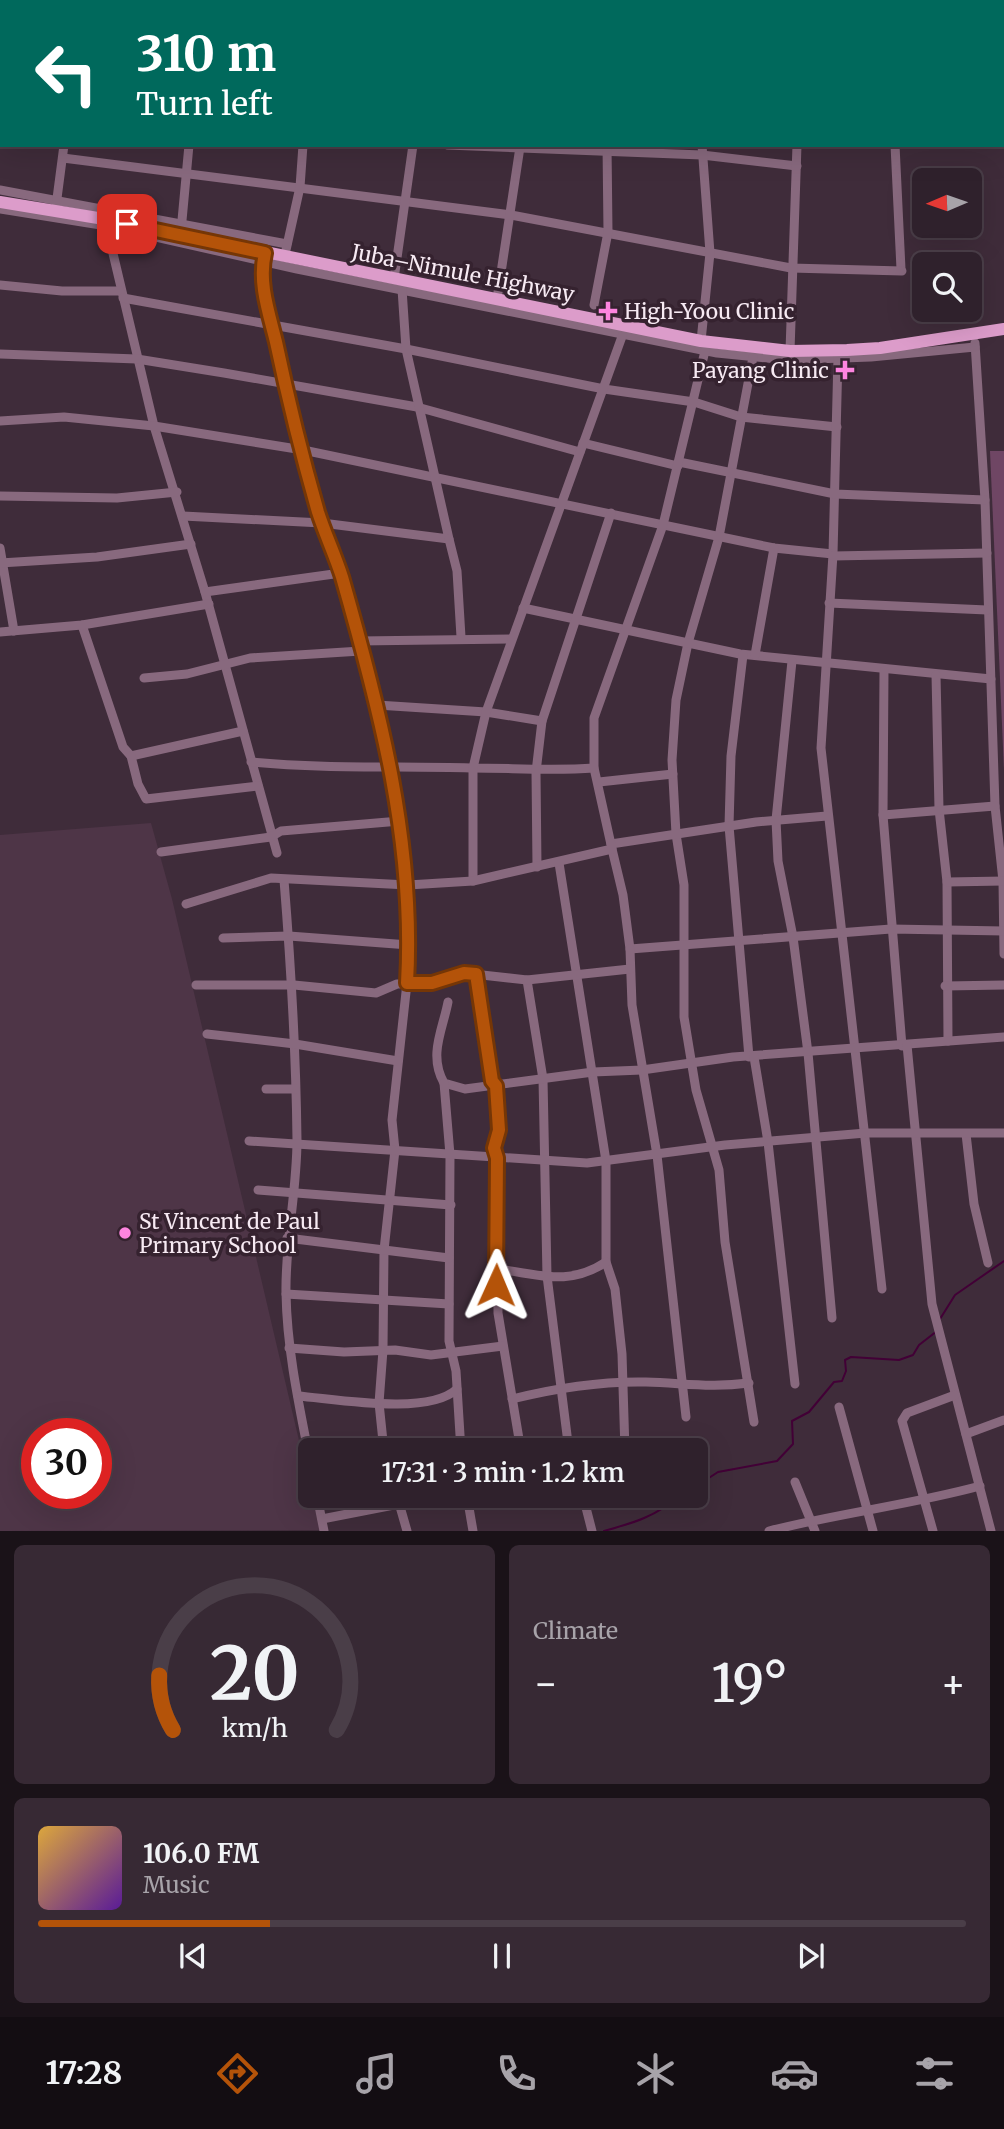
<!DOCTYPE html>
<meta charset="utf-8">
<style>
:root{--surface:#2f212c;--page:#372934;--text:#f1f3f6;--muted:#a7a3a9;--line:#4a3e48;--accent:#b45309}
body{margin:0;font-family:Merriweather,serif;background:var(--page);color:var(--text);height:100vh;display:flex;flex-direction:column;font-size:26px;white-space:nowrap}
*{box-sizing:border-box;margin:0}
p{font-size:23px;color:var(--muted)}
.icon{flex:none;width:38px;height:38px;fill:none;stroke:currentColor;stroke-width:2;stroke-linecap:round;stroke-linejoin:round}
.map{position:relative;height:1531px;overflow:hidden}
.drawer{display:flex;flex-direction:column;gap:14px;padding:14px;background:#1a1218;flex:1}
.drawer>*{flex:none}
.hud{position:absolute;left:0px;top:0px;width:1004px;height:147px;box-shadow:0 7px 28px #0002,0 0 0 2px var(--line);background:#00695c;color:#fff;overflow:hidden}
.needle{width:46px;rotate:268deg}
.controls{position:absolute;left:912px;top:168px;display:grid;gap:14px}
.controls a{display:grid;place-items:center;width:70px;height:70px;border-radius:10px;background:var(--surface);box-shadow:0 7px 28px #0002,0 0 0 2px var(--line);font-size:35px}
.speed{position:absolute;left:21px;top:1418px;display:flex;gap:14px;font-size:35px;font-weight:700;text-align:center}
.speed>*{display:grid;place-content:center;width:91px;height:91px;border-radius:50%;background:var(--surface);box-shadow:0 7px 28px #0002,0 0 0 2px var(--line);line-height:1}
.speed .limit{border:10px solid #d22;background:#fff;color:#111}
.pin{position:absolute;display:grid;place-items:center;width:60px;height:60px;color:#fff;margin:-30px;border-radius:14px;box-shadow:0 4px 10px #0006}
.me{position:absolute;width:77px;margin:-38px;rotate:1deg;stroke-linejoin:round;filter:drop-shadow(0 0 5px #0008)}
.turn{display:flex;align-items:center;gap:24px;height:147px;padding:0 21px;font-size:32px}
.turn .icon{width:91px;height:91px;stroke-width:2.5}
.turn b{display:block;font-size:49px;line-height:60px}
.big{font-size:52px;font-weight:600;line-height:1.1}
.drawer .tile{flex:1;display:flex;flex-direction:column;justify-content:center;gap:10px;min-width:0;padding:0 24px;border-radius:10px;background:var(--page)}
.drawer .dial{align-items:center;gap:0}
.dial svg{height:182px;overflow:visible;fill:none;stroke:var(--line);stroke-width:7;stroke-linecap:round;text-anchor:middle}
.dial text{fill:var(--text);stroke:none}
.song{display:flex;align-items:center;gap:21px}
.cover{width:84px;height:84px;border-radius:10px;background:linear-gradient(135deg,hsl(40 70% 55%),hsl(270 70% 35%))}
.played{height:7px;border-radius:4px;background:linear-gradient(90deg,var(--accent) 25%,var(--line) 25%)}
.keys{display:flex;justify-content:space-around;direction:ltr}
.heat{display:flex;justify-content:space-between;align-items:center;font-size:38px;direction:ltr}
.drawer .tiles{flex:1;display:grid;gap:14px;grid-template-columns:1fr 1fr}
.tile:last-child{grid-column:span 2}
.trip{position:absolute;left:298px;top:1438px;width:410px;height:70px;border-radius:10px;background:var(--surface);box-shadow:0 7px 28px #0002,0 0 0 2px var(--line);font-weight:600;line-height:70px;text-align:center}
.menu{display:flex;height:112px;justify-content:space-around;align-items:center;background:#130d12;color:var(--muted)}
.menu .icon{width:49px;height:49px}
.menu .selected{color:var(--accent)}
.menu b{font-size:32px;color:var(--text)}
.map>svg:first-child{display:block}
.built{fill:#4e3547;fill-rule:evenodd}
.green{fill:#6f4664}
.lines{fill:none;stroke-linecap:round;stroke-linejoin:round}
.stream{stroke:#420036;stroke-width:2}
.minor{stroke:#88697e;stroke-width:9}
.major{stroke:#dc9cca;stroke-width:12}
.route-casing{stroke:#753606;stroke-width:18}
.route{stroke:#b45309;stroke-width:12}
.poi-dot{fill:#fe85e0;stroke:#35222f;stroke-width:2.5}
.labels{text-anchor:middle;dominant-baseline:central;stroke-width:7;stroke-linejoin:round;paint-order:stroke}
.street-label{font-size:21px;fill:#f7eaf3;stroke:#35222f}
.poi-label{font-size:21px;fill:#f7eaf3;stroke:#35222f;text-anchor:start}
</style>
<div class="map">
<svg width="1004" height="1531" viewBox="0 0 1004 1531">
<rect width="100%" height="100%" fill="#3f2c3a"/>
<path class="built" d="M 151,823 L 172,899 L 320,1530 L 0,1531 L 0,835 ZM 37,1433 L 96,1433 L 96,1493 L 37,1493 Z"/>
<polygon class="green" points="990,451 1004,451 1004,770"/>
<g class="lines">
<g class="stream">
<polyline points="134,0 136,2"/>
<polyline points="940,1319 955,1295 1004,1261"/>
<polyline points="695,1487 718,1472 777,1461 793,1444 792,1421 809,1412 834,1382 842,1381 846,1371 845,1360 851,1357 899,1360 913,1355 919,1345 937,1331"/>
<path d="M 604,1531 C 633,1523 657,1516 679,1496"/>
</g>
<g class="minor">
<polyline points="22,0 22,2"/>
<polyline points="203,0 217,2"/>
<polyline points="491,0 492,2"/>
<polyline points="526,0 527,2"/>
<polyline points="608,0 608,2"/>
<polyline points="771,0 788,2"/>
<polyline points="956,0 956,2"/>
<polyline points="78,2 78,0"/>
<polyline points="193,2 193,0"/>
<polyline points="315,2 315,0"/>
<polyline points="699,2 699,0"/>
<polyline points="811,2 811,0"/>
<polyline points="1003,45 1004,44"/>
<polyline points="0,46 2,46"/>
<polyline points="0,101 2,102"/>
<polyline points="447,145 702,155 797,166"/>
<polyline points="895,145 901,269"/>
<polyline points="63,158 511,215 791,268 902,271"/>
<polyline points="0,190 287,244"/>
<polyline points="56,206 64,145"/>
<polyline points="0,209 107,226 297,269 717,353 786,360 871,357 975,347"/>
<polyline points="106,224 154,426 205,592 277,853"/>
<polyline points="181,231 189,145"/>
<polyline points="286,250 300,187 303,145"/>
<polyline points="265,253 263,275 266,304 317,509 341,573 377,705 393,778 408,885 407,983 392,1120 395,1150 384,1250 383,1350 379,1403 384,1451"/>
<polyline points="394,279 413,145"/>
<polyline points="0,285 62,291 120,291"/>
<polyline points="123,298 406,349 604,389 694,402 741,417 837,427"/>
<polyline points="497,299 520,147"/>
<polyline points="594,305 608,232 607,145"/>
<polyline points="701,341 710,253 702,145"/>
<polyline points="975,343 985,500 995,806 1003,881 1004,954"/>
<polyline points="790,351 797,145"/>
<polyline points="0,354 137,359 224,373 417,407 580,452"/>
<polyline points="753,357 719,537 688,643 676,700 672,760 676,834 684,885 684,1017 696,1090 719,1170 725,1242 754,1422"/>
<polyline points="838,357 833,554 821,748 882,1289"/>
<polyline points="0,421 64,417 154,426 303,450 774,548 833,554"/>
<polyline points="583,443 678,466"/>
<polyline points="679,462 835,494 985,500"/>
<polyline points="0,496 117,498 177,492"/>
<polyline points="183,516 322,523 449,539 406,349 402,289"/>
<polyline points="449,539 457,571 461,637"/>
<polyline points="0,548 14,631"/>
<polyline points="833,556 987,553"/>
<polyline points="0,563 97,557 191,544"/>
<polyline points="205,592 341,573"/>
<polyline points="829,603 987,610"/>
<polyline points="523,608 740,654 991,679"/>
<polyline points="82,625 123,747 131,756 243,731"/>
<polyline points="0,632 82,625 209,604"/>
<polyline points="359,641 511,639"/>
<polyline points="743,655 731,756 729,826 749,1057"/>
<polyline points="755,655 774,548"/>
<polyline points="792,661 776,820 778,861 793,937 808,1053 832,1318"/>
<polyline points="884,671 883,815 902,1046"/>
<polyline points="936,675 939,809 947,882 948,1041"/>
<polyline points="144,678 187,674 250,658 361,651"/>
<polyline points="377,705 486,712 542,721 611,513"/>
<polyline points="131,756 138,784 146,799 258,786"/>
<path d="M 251,762 C 324,769 397,766 471,768 C 513,768 552,771 594,768"/>
<polyline points="599,782 673,774"/>
<polyline points="883,815 995,806"/>
<polyline points="611,844 756,822 827,816"/>
<polyline points="612,849 623,895 630,949 891,929 1004,931"/>
<polyline points="161,852 271,837 281,831 400,821"/>
<polyline points="559,863 606,1161 606,1262 615,1289 622,1354 625,1451"/>
<polyline points="537,867 536,772 542,721"/>
<path d="M 284,880 C 291,967 296,1053 297,1140 C 297,1191 285,1242 286,1293 C 287,1350 299,1405 310,1461"/>
<polyline points="473,881 473,768 486,712 624,331"/>
<polyline points="947,882 1004,881"/>
<polyline points="186,904 271,878 408,885 473,881 612,849 594,768 594,718 663,525 705,351"/>
<polyline points="223,938 289,936 409,945"/>
<polyline points="630,949 632,1005 657,1155 686,1417"/>
<polyline points="476,974 492,1081 496,1086 499,1130 494,1148 497,1158 498,1313 521,1451"/>
<polyline points="527,980 543,1079 547,1276 569,1451"/>
<polyline points="196,985 294,985 376,993 397,984 432,983 464,973 527,980 630,969"/>
<polyline points="945,986 1004,985"/>
<path d="M 448,1002 C 443,1029 428,1055 444,1083 L 465,1089 L 593,1072 L 642,1070 L 733,1057 L 1004,1037"/>
<polyline points="207,1034 295,1044 398,1061"/>
<polyline points="907,1045 932,1304 991,1531"/>
<polyline points="754,1057 768,1142 795,1384"/>
<polyline points="444,1083 450,1155 449,1341 456,1371 461,1451"/>
<polyline points="266,1089 295,1089"/>
<polyline points="966,1134 974,1204 988,1263"/>
<polyline points="249,1141 587,1163 725,1145 866,1133 1004,1133"/>
<polyline points="258,1190 451,1205"/>
<polyline points="287,1238 449,1258"/>
<path d="M 497,1269 C 539,1274 568,1287 606,1262"/>
<polyline points="286,1294 449,1304"/>
<polyline points="289,1348 344,1352 395,1350 431,1355 503,1346"/>
<path d="M 298,1396 C 336,1399 428,1416 457,1389"/>
<path d="M 512,1399 C 556,1388 601,1381 646,1382 C 684,1383 710,1388 749,1383"/>
<polyline points="839,1407 873,1531"/>
<polyline points="966,1434 1004,1420"/>
<polyline points="424,1451 460,1440"/>
<polyline points="539,1451 567,1444"/>
<polyline points="795,1482 815,1531"/>
<polyline points="317,1496 324,1531"/>
<polyline points="397,1496 407,1531"/>
<polyline points="467,1496 473,1531"/>
<polyline points="583,1496 592,1531"/>
<polyline points="625,1496 625,1497"/>
<polyline points="322,1519 440,1496"/>
<path d="M 769,1531 C 839,1513 910,1505 980,1486"/>
<polyline points="933,1531 902,1421 907,1413 955,1395"/>
</g>
<polyline class="major" points="0,202 104,219 701,341 790,351 847,350 880,348 1004,329"/>
</g>
<g class="lines">
<g class="route-casing">
<path id="route" d="M 127,224 L 265,253 C 258,283 269,313 276,342 C 288,399 302,456 318,512 C 325,534 335,555 342,577 C 380,710 415,843 407,983 L 432,983 L 464,973 L 476,974 L 492,1081 L 496,1086 L 499,1130 L 494,1148 L 497,1158 L 496,1285"/>
</g>
<use href="#route" class="route"/>
</g>
<g class="poi-dot">
<path d="M604.5 300.5h7v7h7v7h-7v7h-7v-7h-7v-7h7z"/>
<path d="M841.5 359.5h7v7h7v7h-7v7h-7v-7h-7v-7h7z"/>
<circle cx="125" cy="1233" r="7"/>
</g>
<g class="labels">
<g class="street-label">
<text transform="translate(463 273) rotate(11)">Juba–Nimule Highway</text>
</g>
<g class="poi-label">
<text x="624" y="311">High-Yoou Clinic</text>
<text x="829" y="370" text-anchor="end">Payang Clinic</text>
<text x="139" y="1221">St Vincent de Paul<tspan x="139" dy="24">Primary School</tspan></text>
</g>
</g>
</svg>
<div class="controls">
<a><svg class="needle" viewBox="-14 -14 28 28"><path d="M0-13l5 13h-10z" fill="#e53935"/><path d="M0 13l5-13h-10z" fill="#a7a3a9"/></svg></a>
<a><svg class="icon" aria-label="search" viewBox="0 0 24 24"><circle cx="10" cy="10" r="6"/><path d="M15 15l6 6"/></svg></a>
</div>
<div class="speed"><div class="limit">30</div></div>
<div class="pin" style="left:127px;top:224px;background:#d93025"><svg class="icon" aria-label="arrive" viewBox="0 0 24 24"><path d="M6 21V4h12l-3 4 3 4H6"/></svg></div>
<svg class="me" style="left:496px;top:1285px" viewBox="-20 -20 40 40"><path d="M0-17L14 15 0 8-14 15z" fill="#b45309" stroke="#fff" stroke-width="4"/></svg>
<div class="trip">17:31 · 3 min · 1.2 km</div>
<div class="hud">
<div class="turn"><svg class="icon" aria-label="left" viewBox="0 0 24 24"><path d="M17 20v-9H6M10 6l-5 5 5 5"/></svg><div><b>310 m</b>Turn left</div></div>
</div>
</div>
<section class="drawer">
<div class="tiles">
<div class="tile dial"><svg viewBox="0 0 100 80">
<path d="M14 69A42 42 0 1 1 86 69"/>
<path d="M14 69A42 42 0 0 1 8 45" stroke="#b45309"/>
<text x="50" y="56" font-size="32" font-weight="700">20</text>
<text x="50" y="72" font-size="11">km/h</text>
</svg></div>
<div class="tile"><p>Climate</p>
<div class="heat"><a>−</a><b class="big">19°</b><a>+</a></div>
</div>
<div class="tile">
<div class="song"><i class="cover"></i><div><b>106.0 FM</b><p>Music</p></div></div>
<div class="played"></div>
<div class="keys"><svg class="icon" aria-label="previous" viewBox="0 0 24 24"><path d="M18 5L8 12l10 7zM5 5v14"/></svg><svg class="icon" aria-label="pause" viewBox="0 0 24 24"><path d="M8 5v14M16 5v14"/></svg><svg class="icon" aria-label="next" viewBox="0 0 24 24"><path d="M6 5l10 7-10 7zM19 5v14"/></svg></div>
</div>
</div>
</section>
<nav class="menu">
<b>17:28</b>
<svg class="icon selected" aria-label="directions" viewBox="0 0 24 24"><path d="M12 3l9 9-9 9-9-9zM9 14v-3h6M13 9l2 2-2 2"/></svg>
<svg class="icon" aria-label="music" viewBox="0 0 24 24"><path d="M9 18V5l10-2v13"/><circle cx="6" cy="18" r="3"/><circle cx="16" cy="16" r="3"/></svg>
<svg class="icon" aria-label="phone" viewBox="0 0 24 24"><path d="M5 4h4l2 5-3 2q2 4 5 5l2-3 5 2v4C11 20 4 13 5 4z"/></svg>
<svg class="icon" aria-label="climate" viewBox="0 0 24 24"><path d="M12 3v18M4 7l16 10M4 17L20 7"/></svg>
<svg class="icon" aria-label="car" viewBox="0 0 24 24"><path d="M5 17H2v-5l4-1 3-4h7l3 4 3 1v5h-3M9 17h6M6 11h13"/><circle cx="7" cy="17" r="2"/><circle cx="17" cy="17" r="2"/></svg>
<svg class="icon" aria-label="filters" viewBox="0 0 24 24"><path d="M4 7h16M4 17h16"/><circle cx="9" cy="7" r="2"/><circle cx="15" cy="17" r="2"/></svg>
</nav>
